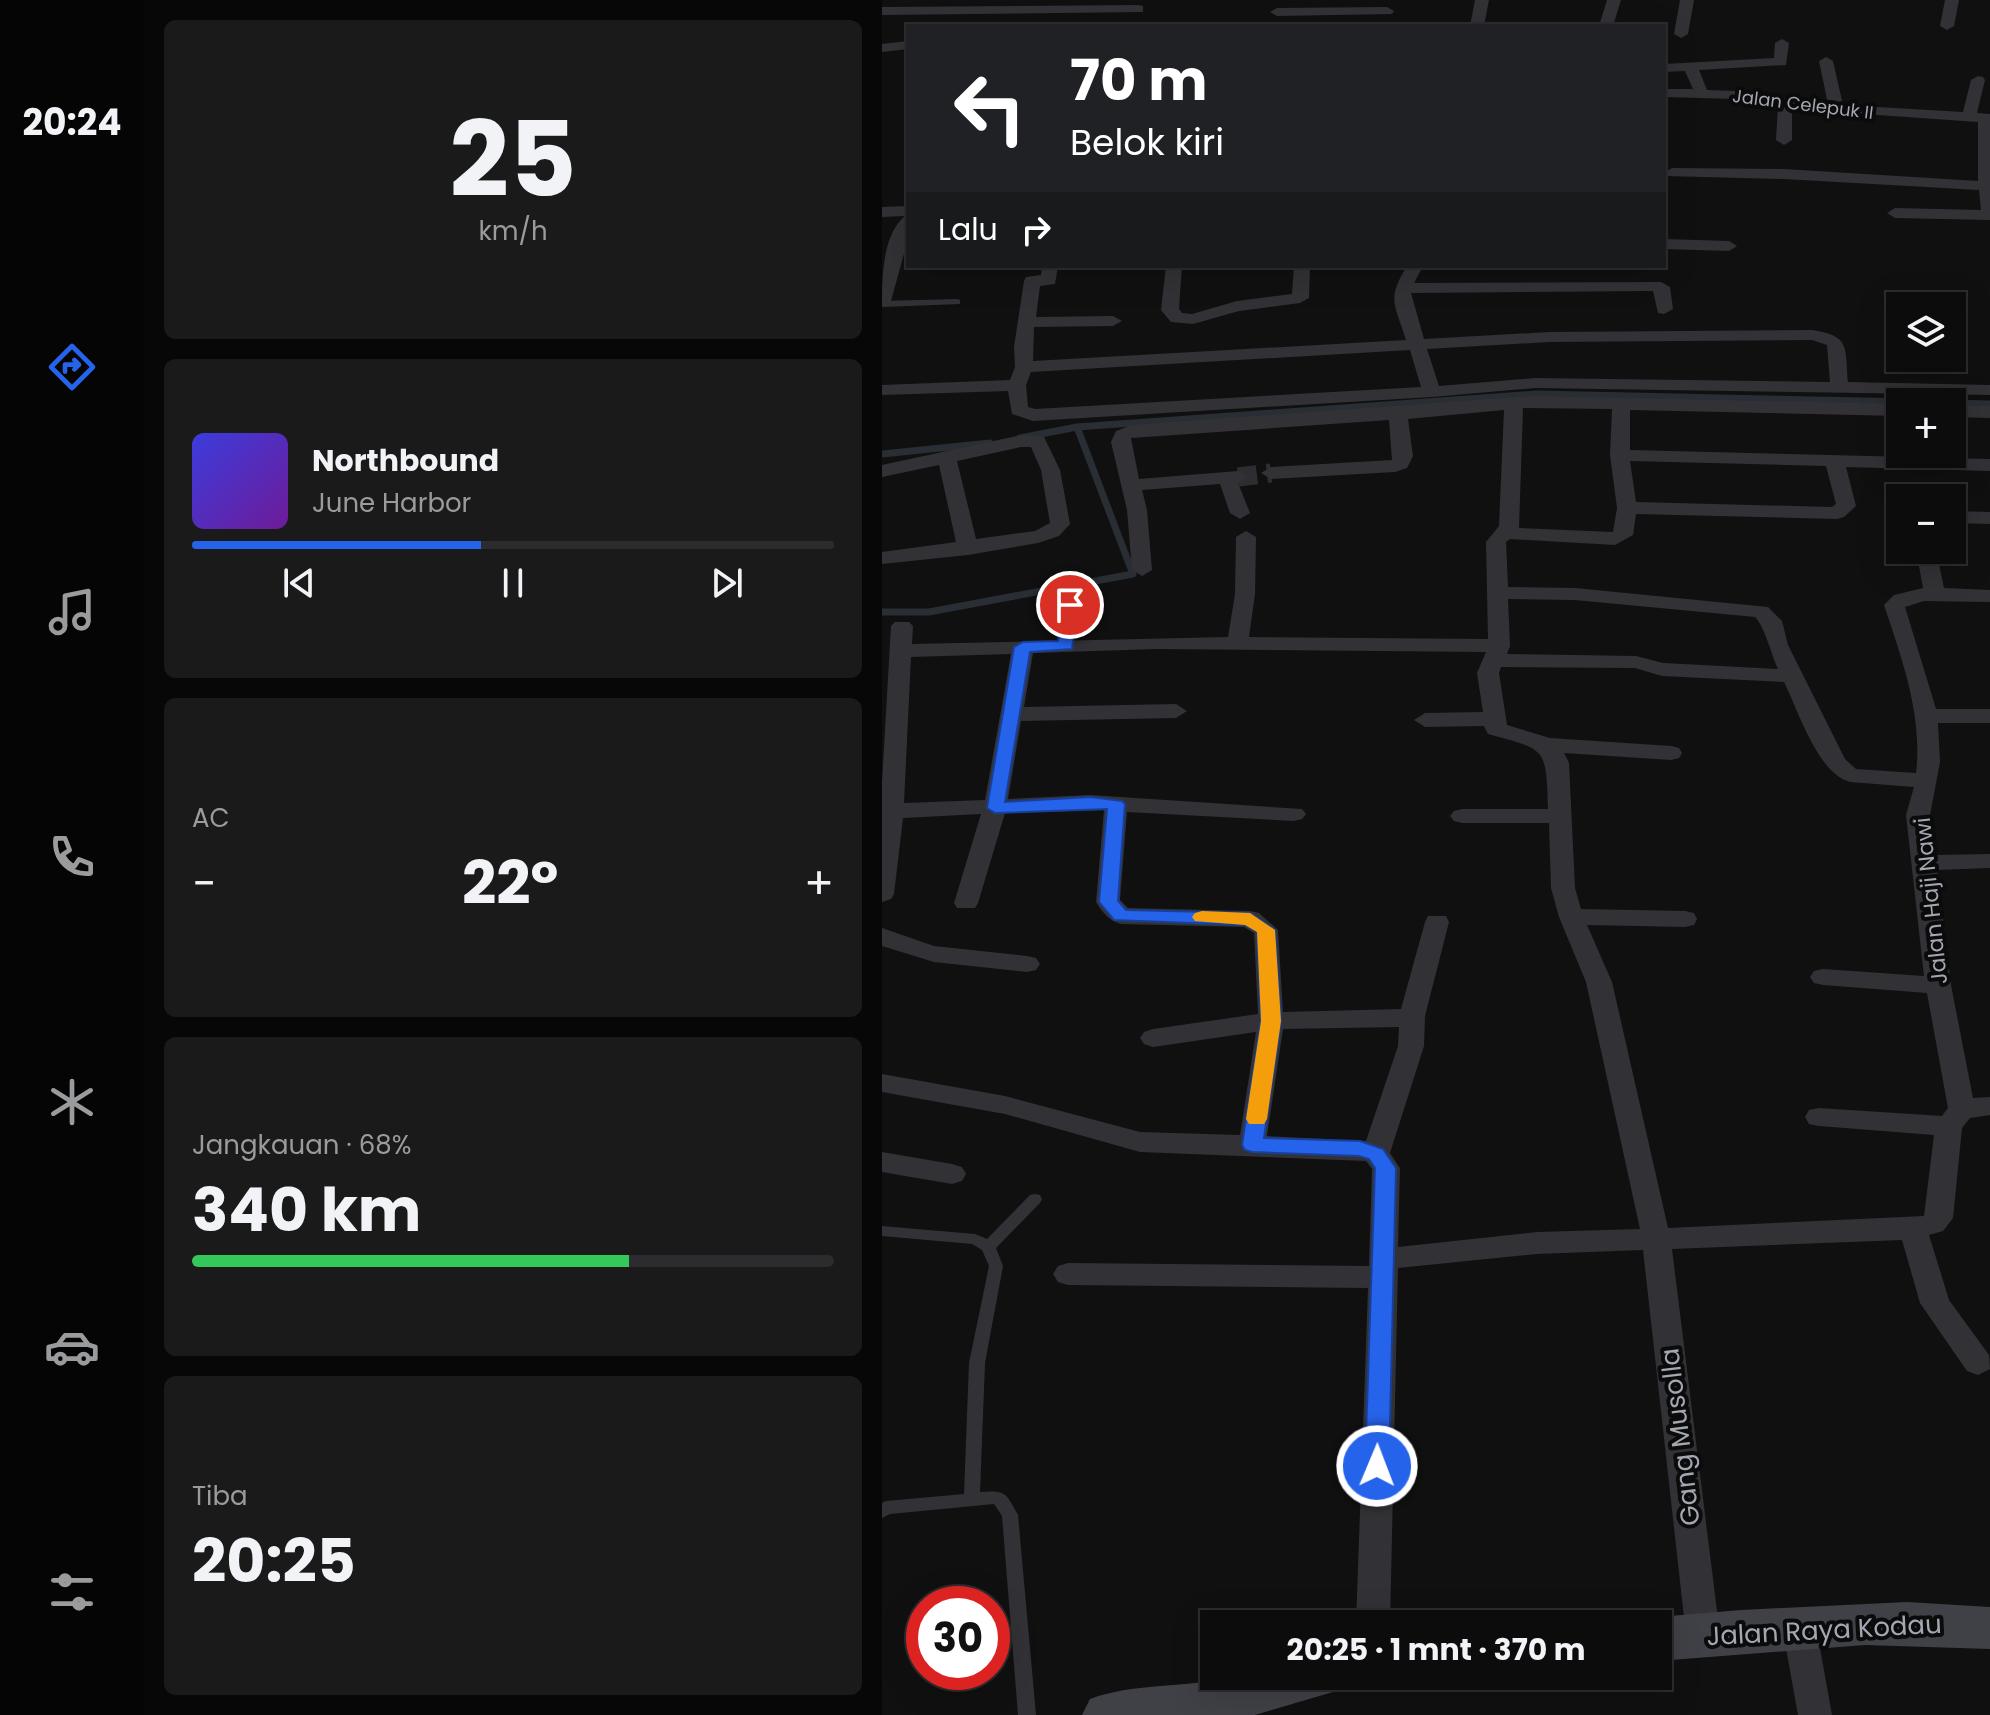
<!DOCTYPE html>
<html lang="id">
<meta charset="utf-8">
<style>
:root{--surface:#0c0c0d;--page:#1a1a1b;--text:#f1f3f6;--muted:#9a9b9d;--line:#2c2c2e;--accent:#2563eb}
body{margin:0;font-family:Poppins,sans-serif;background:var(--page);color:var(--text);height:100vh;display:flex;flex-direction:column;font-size:30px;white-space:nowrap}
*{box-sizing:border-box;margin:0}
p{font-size:26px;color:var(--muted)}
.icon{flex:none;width:44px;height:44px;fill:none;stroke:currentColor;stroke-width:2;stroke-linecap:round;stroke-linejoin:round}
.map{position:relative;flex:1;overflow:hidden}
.drawer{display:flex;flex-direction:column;gap:20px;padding:20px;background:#070707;width:738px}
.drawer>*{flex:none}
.hud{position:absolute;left:24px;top:24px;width:760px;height:244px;border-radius:0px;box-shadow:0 8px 32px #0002,0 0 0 2px var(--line);background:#202124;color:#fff;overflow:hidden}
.fabs{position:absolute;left:1004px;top:292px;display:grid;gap:16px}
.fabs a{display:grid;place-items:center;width:80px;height:80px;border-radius:0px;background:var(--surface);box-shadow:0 8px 32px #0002,0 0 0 2px var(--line);font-size:40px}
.speed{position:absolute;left:24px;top:1586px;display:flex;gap:16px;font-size:40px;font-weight:700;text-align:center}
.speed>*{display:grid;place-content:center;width:104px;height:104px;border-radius:50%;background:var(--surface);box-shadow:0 8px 32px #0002,0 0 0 2px var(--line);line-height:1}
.speed .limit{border:12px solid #d22;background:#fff;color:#111}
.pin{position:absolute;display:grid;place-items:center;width:68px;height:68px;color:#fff;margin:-34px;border:4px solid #fff;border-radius:50%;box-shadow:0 2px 8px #0007}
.me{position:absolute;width:88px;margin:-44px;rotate:1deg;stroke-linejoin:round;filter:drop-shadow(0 0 6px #0008)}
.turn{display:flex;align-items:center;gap:28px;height:168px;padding:0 32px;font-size:36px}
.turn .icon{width:104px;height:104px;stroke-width:2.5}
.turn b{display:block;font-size:56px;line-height:68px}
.then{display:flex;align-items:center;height:76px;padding:0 32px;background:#0003;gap:16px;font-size:30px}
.big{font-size:60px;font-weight:700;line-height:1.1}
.drawer .widget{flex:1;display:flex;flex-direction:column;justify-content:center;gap:12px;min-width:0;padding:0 28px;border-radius:12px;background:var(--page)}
.drawer .dial{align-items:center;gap:0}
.dial b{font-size:104px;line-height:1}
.song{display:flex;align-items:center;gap:24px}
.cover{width:96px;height:96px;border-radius:12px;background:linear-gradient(135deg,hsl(240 70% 55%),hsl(280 70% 35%))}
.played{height:8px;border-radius:4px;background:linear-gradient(90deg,var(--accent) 45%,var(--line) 45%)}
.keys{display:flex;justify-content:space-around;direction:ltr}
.heat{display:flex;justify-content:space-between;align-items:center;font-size:44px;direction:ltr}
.charge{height:12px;border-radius:6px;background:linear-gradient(90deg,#34c759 68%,var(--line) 0)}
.trip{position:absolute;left:318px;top:1610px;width:472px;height:80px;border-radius:0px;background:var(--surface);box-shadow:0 8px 32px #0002,0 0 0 2px var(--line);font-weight:700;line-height:80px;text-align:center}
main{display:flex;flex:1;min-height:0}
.dock{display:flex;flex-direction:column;width:144px;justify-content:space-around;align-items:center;background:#050505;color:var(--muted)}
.dock .icon{width:56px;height:56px}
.dock .on{color:var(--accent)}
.dock b{font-size:36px;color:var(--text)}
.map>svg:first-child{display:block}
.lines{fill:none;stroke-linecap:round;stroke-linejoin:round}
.stream{stroke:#282e33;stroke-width:7}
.street-tunnel{stroke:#2d2e31;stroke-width:19;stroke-dasharray:19 10;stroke-linecap:butt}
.lane{fill:#323236;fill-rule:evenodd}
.street{fill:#323236;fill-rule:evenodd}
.secondary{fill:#404146;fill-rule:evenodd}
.route{fill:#2563eb;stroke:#184099;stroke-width:2}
.slow{fill:#f59e0b}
.labels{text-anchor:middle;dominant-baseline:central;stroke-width:8;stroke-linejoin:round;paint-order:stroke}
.far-street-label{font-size:18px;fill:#a3a7b1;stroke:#0b0b0c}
.street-label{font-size:22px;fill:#a3a7b1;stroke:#0b0b0c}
.near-street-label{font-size:26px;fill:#a3a7b1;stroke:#0b0b0c}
</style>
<main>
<nav class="dock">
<b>20:24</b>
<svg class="icon on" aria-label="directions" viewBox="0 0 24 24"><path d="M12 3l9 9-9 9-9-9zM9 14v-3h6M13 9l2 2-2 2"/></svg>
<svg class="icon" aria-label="music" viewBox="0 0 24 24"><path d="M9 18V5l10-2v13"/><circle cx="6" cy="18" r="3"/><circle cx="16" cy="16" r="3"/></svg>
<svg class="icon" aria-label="phone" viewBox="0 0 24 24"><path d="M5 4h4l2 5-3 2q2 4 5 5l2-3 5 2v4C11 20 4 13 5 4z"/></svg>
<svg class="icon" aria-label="climate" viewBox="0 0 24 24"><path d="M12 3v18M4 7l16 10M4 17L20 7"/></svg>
<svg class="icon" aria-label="car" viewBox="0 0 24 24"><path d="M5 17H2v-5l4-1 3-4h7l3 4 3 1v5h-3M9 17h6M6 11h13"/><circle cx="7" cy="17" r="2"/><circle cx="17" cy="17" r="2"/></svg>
<svg class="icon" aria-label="filters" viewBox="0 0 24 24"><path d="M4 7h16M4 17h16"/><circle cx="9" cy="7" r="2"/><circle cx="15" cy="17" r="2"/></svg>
</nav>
<section class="drawer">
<div class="widget dial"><b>25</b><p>km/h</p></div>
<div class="widget">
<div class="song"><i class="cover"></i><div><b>Northbound</b><p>June Harbor</p></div></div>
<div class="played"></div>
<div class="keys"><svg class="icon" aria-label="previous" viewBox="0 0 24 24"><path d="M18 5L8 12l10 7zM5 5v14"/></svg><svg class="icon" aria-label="pause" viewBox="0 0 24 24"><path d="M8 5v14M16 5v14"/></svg><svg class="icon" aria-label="next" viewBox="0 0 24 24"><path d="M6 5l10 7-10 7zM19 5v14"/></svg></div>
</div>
<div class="widget"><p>AC</p>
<div class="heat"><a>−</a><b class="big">22°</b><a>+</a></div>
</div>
<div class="widget"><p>Jangkauan · 68%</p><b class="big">340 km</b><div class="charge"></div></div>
<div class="widget"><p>Tiba</p><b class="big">20:25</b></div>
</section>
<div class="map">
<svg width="1108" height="1715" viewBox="0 0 1108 1715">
<rect width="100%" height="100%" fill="#101011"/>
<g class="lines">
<g class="stream">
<polyline points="1070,403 1108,404"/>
<polyline points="138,438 195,427 655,394 1028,402"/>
<polyline points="0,454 108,443"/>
<polyline points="0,612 47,612 251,574 195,427"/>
</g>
<polyline class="street-tunnel" points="356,477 389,473"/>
<g class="lane">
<polygon points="75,299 78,300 78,304 0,307 0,301"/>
<polygon points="188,602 193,605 189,646 184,649 179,646 183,605"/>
<path d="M 153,1194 L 158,1195 L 160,1199 L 158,1203 L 114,1248 L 121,1266 L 103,1363 L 98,1492 C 124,1490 124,1493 136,1515 L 154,1715 L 136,1715 L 120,1516 L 112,1504 L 8,1514 L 0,1518 L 0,1503 L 4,1501 L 82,1494 L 87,1363 L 107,1266 L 100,1250 L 90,1244 L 0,1236 L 0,1226 L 93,1234 L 105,1239 L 148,1195 Z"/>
</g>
<g class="street">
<polygon points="593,0 607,0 602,26 588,26"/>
<polygon points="725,0 739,0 731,26 717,26"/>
<polygon points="798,0 812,0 806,34 799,38 792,34"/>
<polygon points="1063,0 1077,0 1072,26 1065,30 1058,26"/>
<polygon points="256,5 261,6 261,12 0,15 0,7"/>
<polygon points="505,7 512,11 510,14 395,16 388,12 395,8"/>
<polygon points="900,39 907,43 904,65 817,70 825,90 854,91 946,104 937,61 944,57 951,61 961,105 1081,112 1089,80 1096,76 1101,77 1103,80 1095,113 1108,114 1108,220 1013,218 1005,213 1013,208 1099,210 1097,190 902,179 784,176 782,173 790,168 902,169 1096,181 1096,122 910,109 910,140 902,145 894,140 896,106 854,99 782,97 782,89 811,89 803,71 782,72 782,64 892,58 893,43"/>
<polygon points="26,41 26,49 0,52 0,44"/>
<path d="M 26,206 L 26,239 L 9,301 L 0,306 C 0,279 0,235 23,216 L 0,217 L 0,207 Z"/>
<polygon points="782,239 847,241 855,246 847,251 782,249"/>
<path d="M 160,266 L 176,266 L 173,284 L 158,286 L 154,317 L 231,316 L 240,321 L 231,326 L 152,327 L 151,361 L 524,340 C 513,304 504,300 525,266 L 541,266 L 532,283 L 779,282 L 788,287 L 791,309 L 782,314 L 776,313 L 771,291 L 767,291 L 529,293 L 542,339 L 668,332 L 930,330 C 969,336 963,347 966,382 L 1108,385 L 1108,395 L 653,388 L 550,397 L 151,421 L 130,414 L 126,391 L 0,395 L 0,385 L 128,380 L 133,367 L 132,347 L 142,281 L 144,277 L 159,275 ZM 930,340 L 945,345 L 948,382 L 653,378 L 557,386 L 545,349 L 668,342 ZM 528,350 L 539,387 L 153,409 L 146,407 L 144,385 L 149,372 Z"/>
<polygon points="284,266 300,266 297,309 300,313 310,314 355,301 410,294 412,266 428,266 427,298 418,303 357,311 311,324 289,322 279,310"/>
<path d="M 650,396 L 1018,404 L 1018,416 L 748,410 L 748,450 L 1108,459 L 1108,471 L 964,467 L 974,506 L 962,517 L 955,519 L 754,514 L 751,535 L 733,545 L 628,539 L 624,542 L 626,587 L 693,588 L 886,607 L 900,621 L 906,645 L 963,759 L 974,769 L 1034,773 C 1041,716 1020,659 1002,605 L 1012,595 L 1041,588 L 1034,550 L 1054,550 L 1062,588 L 1108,590 L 1108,602 L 1042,601 L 1023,607 L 1054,709 L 1108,709 L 1108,723 L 1056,723 L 1058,762 L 1048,815 L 1053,855 L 1108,854 L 1108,868 L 1055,870 L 1069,985 L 1091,1098 L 1108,1097 L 1108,1115 L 1088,1118 L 1080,1128 L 1071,1218 L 1061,1231 L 1047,1235 L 1067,1300 L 1107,1355 L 1108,1369 L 1096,1375 L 1085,1371 L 1038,1303 L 1020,1240 L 790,1249 L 838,1635 L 833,1645 L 821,1649 L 809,1645 L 804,1635 L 761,1250 L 655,1254 L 516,1268 L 508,1624 L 474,1624 L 486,1288 L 186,1285 L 176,1282 L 171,1274 L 176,1266 L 186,1263 L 487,1266 L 490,1169 L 484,1161 L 258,1152 L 123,1114 L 0,1092 L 0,1074 L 123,1096 L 258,1132 L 358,1135 L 374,1032 L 271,1047 L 262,1044 L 258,1038 L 262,1032 L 271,1029 L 376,1014 L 372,933 L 362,927 L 239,924 C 227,921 220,912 214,902 L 222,810 L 123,813 L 96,903 L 93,908 L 75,908 L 72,903 L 99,814 L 21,818 L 12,894 L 9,899 L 0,902 L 0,782 L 9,626 L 13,622 L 27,622 L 31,626 L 30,644 L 346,637 L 353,594 L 354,537 L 364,531 L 374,537 L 373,594 L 367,637 L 606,639 L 604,542 L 617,526 L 622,410 L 526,419 L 531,456 L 525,468 L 513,472 L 389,479 L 379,473 L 389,467 L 510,460 L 507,420 L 249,438 L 257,479 L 356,471 L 366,477 L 356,483 L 368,513 L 358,519 L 348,513 L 338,484 L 260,490 L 265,510 L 270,570 L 260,576 L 250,570 L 245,510 L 229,442 L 234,431 L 250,425 ZM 641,408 L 730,409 L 728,455 L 735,508 L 731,532 L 637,528 ZM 748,461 L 944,466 L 954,504 L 950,507 L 754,502 ZM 626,599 L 693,600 L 873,617 C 883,627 889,654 896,669 L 781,663 L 754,656 L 625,654 L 628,646 ZM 274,649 L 604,652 L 595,673 L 601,712 L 543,713 L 532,720 L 543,727 L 602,726 L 606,734 C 665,750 664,747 666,809 L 580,809 L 572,811 L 568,816 L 572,821 L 580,823 L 667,823 L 669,888 L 677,917 L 704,982 L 758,1229 L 655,1232 L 516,1247 L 518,1168 L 508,1153 L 542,1046 L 543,1016 L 567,922 L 564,916 L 546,916 L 543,922 L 519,1009 L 401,1012 L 396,930 L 377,913 L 368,911 L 246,908 L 238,900 L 245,812 L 412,821 L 420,819 L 424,814 L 420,809 L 208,795 L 126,799 L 139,721 L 294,718 L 305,711 L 294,704 L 142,707 L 151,653 ZM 129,654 L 103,800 L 22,803 L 29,657 ZM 619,667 L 753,668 L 780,676 L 902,682 C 916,710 936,774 968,782 L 1032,787 L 1024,815 L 1042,976 L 941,969 L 932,971 L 928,977 L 932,983 L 941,985 L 1045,993 L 1066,1108 L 1060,1116 L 937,1108 L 927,1110 L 923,1117 L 927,1124 L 937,1126 L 1052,1135 L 1042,1216 L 786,1228 L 730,982 L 705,925 L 803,927 L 812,925 L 815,919 L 812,913 L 803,911 L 699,909 L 693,888 L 687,763 L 682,753 L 789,760 L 797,758 L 800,753 L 797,748 L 789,746 L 668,738 L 625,725 L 617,673 ZM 517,1027 L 516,1046 L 484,1141 L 385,1136 L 401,1029 Z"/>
<polygon points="1070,405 1108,406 1108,418 1070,417"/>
<path d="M 139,435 L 162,437 L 178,470 L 188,524 L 177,536 L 156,543 L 86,555 L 0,564 L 0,552 L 74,542 L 57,465 L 0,477 L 0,465 ZM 139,447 L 149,447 L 159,470 L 168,523 L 153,531 L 94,539 L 75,461 Z"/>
<polygon points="1070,511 1108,512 1108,524 1070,523"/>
<polygon points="0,928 52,946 145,956 154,958 158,964 154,970 145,972 52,962 0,946"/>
<polygon points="0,1152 70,1164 80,1167 84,1174 80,1181 70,1184 0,1172"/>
<polygon points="917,1612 929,1616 934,1626 950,1715 916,1715 900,1626 905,1616"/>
</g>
<g class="secondary">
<polygon points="1025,1602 1108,1607 1108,1649 983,1645 776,1661 776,1624 758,1624 776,1617 859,1610"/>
<path d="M 351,1676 L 458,1676 L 451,1692 L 373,1715 L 200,1715 L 208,1699 C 253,1682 304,1689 351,1676 Z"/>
</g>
</g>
<polygon class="route" points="188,600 196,605 190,649 148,652 123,802 208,797 240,801 243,804 236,901 244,910 368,913 393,930 399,1021 382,1138 478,1141 501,1149 514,1168 507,1466 504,1473 495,1476 487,1473 483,1466 493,1168 487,1159 477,1156 370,1152 363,1150 360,1145 379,1021 375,932 363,925 232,920 217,902 225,809 113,813 105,808 132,647 141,642 176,641 180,605"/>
<polygon class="slow" points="320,911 368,913 393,930 399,1021 385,1119 382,1124 367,1124 364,1119 379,1021 375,932 363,925 313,921 310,917 313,913"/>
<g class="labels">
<g class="far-street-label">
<text transform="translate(921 104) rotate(7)">Jalan Celepuk II</text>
</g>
<g class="street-label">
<text transform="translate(1049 901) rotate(-96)">Jalan Haji Nawi</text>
</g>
<g class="near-street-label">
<text transform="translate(798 1437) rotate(-97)">Gang Musolla</text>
<text transform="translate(942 1630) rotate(-3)">Jalan Raya Kodau</text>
</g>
</g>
</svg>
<div class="fabs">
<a><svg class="icon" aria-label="layers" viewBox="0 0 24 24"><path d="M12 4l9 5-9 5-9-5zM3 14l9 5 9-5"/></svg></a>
<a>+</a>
<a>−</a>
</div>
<div class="speed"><div class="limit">30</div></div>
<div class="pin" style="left:188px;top:605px;background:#d93025"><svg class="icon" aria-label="arrive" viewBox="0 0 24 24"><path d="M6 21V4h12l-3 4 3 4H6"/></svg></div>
<svg class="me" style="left:495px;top:1466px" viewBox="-20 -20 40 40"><circle r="17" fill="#2563eb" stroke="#fff" stroke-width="3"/><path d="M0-11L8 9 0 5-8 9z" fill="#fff"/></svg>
<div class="trip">20:25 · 1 mnt · 370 m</div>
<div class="hud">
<div class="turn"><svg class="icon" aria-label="left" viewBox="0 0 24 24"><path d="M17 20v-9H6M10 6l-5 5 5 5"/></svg><div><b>70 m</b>Belok kiri</div></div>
<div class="then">Lalu<svg class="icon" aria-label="right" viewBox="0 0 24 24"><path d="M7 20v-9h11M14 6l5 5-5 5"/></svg></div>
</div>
</div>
</main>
